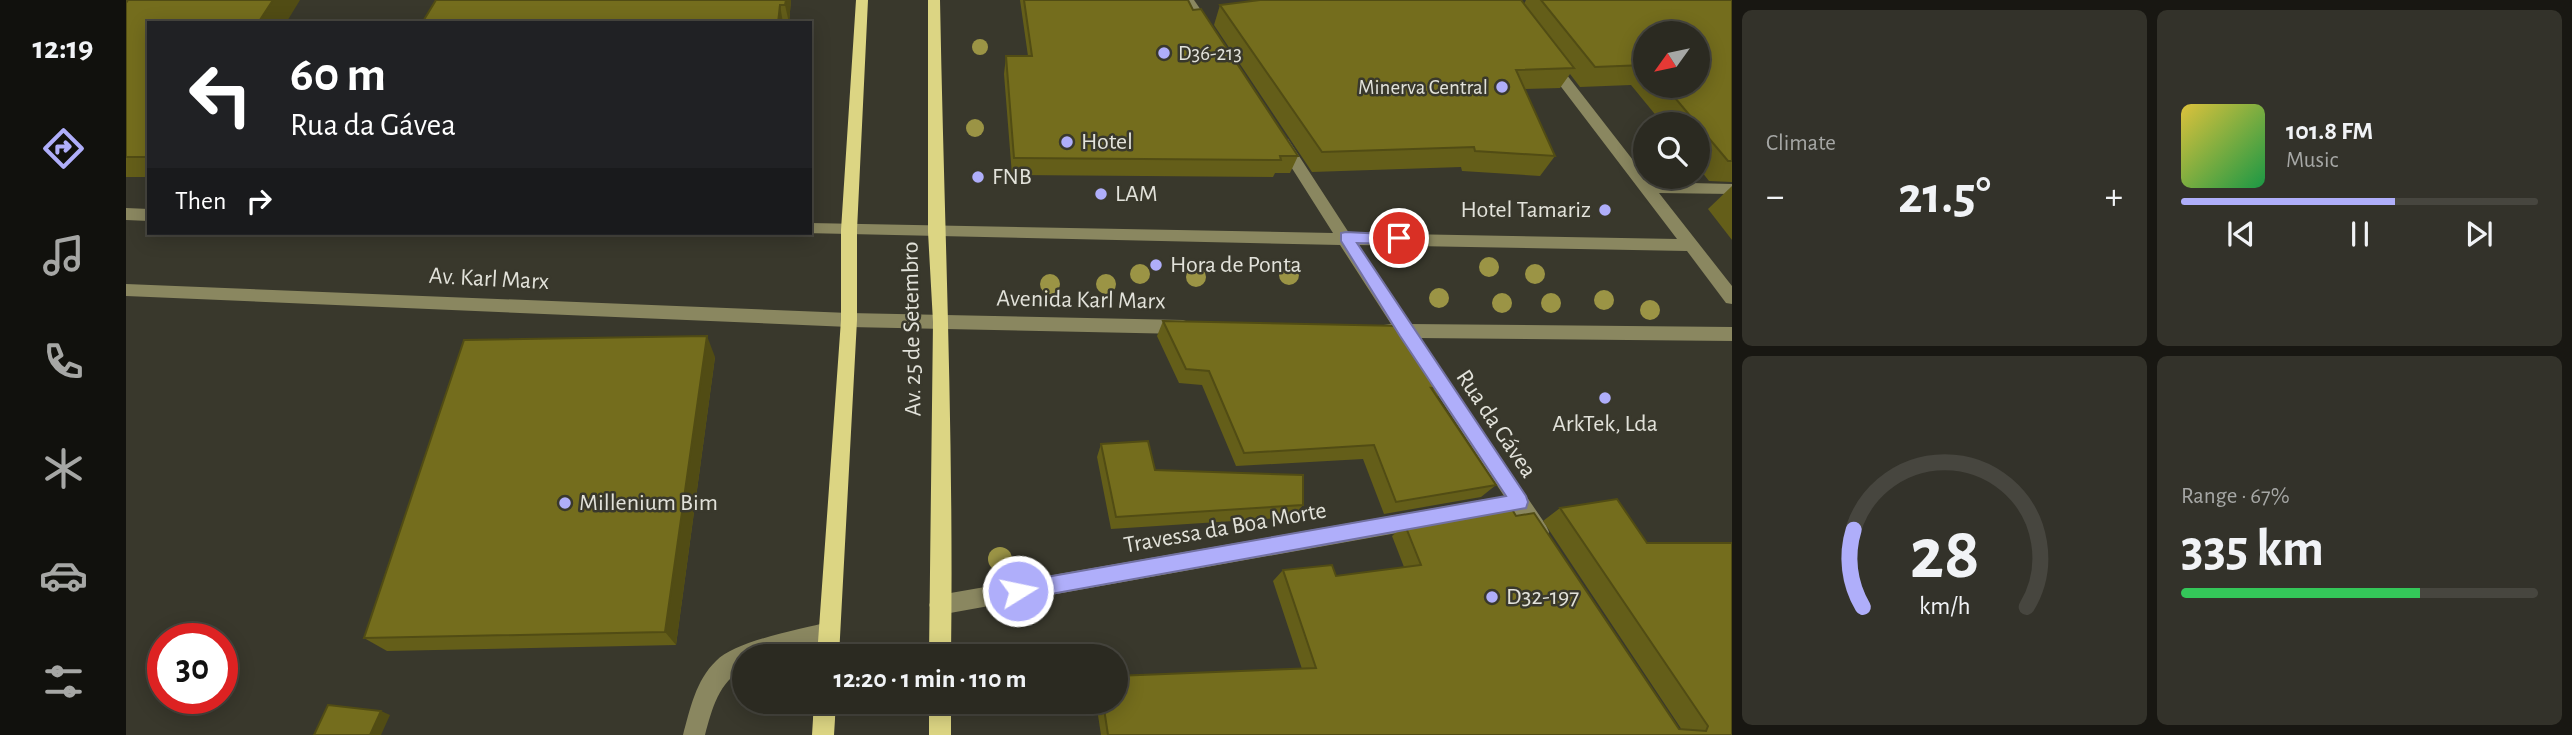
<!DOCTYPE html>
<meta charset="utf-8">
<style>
:root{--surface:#2b2a21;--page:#33322a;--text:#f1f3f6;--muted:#a6a7a5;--line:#47463f;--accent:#afaefa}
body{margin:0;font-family:"Alegreya Sans",sans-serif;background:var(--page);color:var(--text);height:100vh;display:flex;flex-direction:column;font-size:26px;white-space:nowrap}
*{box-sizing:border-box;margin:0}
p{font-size:23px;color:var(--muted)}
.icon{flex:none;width:38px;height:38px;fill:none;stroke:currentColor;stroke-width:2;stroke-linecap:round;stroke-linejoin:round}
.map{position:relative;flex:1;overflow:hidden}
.details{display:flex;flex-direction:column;gap:10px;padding:10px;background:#181712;width:840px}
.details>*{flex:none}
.top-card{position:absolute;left:21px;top:21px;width:665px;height:214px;border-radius:0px;box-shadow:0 4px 18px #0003,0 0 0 2px var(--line);background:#202124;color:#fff;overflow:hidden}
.needle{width:46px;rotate:237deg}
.tools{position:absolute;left:1507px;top:21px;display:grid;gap:14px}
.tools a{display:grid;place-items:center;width:77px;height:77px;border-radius:50%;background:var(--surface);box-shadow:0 4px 18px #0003,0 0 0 2px var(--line);font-size:35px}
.speed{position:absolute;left:21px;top:623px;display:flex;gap:14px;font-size:35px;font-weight:700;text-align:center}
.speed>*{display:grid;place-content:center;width:91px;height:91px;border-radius:50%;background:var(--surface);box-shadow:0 4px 18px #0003,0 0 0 2px var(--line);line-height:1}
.speed .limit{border:10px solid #d22;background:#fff;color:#111}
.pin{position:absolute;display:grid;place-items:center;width:60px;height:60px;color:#fff;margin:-30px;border:4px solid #fff;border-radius:50%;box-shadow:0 2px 7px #0007}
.me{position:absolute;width:77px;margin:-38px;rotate:80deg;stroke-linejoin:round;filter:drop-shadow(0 0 5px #0008)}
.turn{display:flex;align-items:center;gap:24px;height:147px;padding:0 28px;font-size:32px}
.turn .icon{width:91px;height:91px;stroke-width:2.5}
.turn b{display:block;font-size:49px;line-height:60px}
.then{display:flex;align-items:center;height:66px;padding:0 28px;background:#0003;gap:14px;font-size:26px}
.big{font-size:52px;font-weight:700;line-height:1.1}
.details .widget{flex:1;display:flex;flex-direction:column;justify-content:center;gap:10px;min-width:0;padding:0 24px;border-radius:10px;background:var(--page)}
.details .dial{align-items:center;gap:0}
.dial svg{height:182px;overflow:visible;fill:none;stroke:var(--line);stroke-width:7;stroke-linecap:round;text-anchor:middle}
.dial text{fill:var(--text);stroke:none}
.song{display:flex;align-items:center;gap:21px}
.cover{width:84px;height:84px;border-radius:10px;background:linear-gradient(135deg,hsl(50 70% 55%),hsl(140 70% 35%))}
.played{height:7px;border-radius:4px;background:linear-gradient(90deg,var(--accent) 60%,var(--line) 60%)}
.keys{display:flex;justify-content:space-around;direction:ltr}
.heat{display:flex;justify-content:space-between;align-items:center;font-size:38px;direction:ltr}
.charge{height:10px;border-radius:5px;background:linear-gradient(90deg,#34c759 67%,var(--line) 0)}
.details .tiles{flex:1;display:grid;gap:10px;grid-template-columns:repeat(2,1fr)}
.trip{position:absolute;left:606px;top:644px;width:396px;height:70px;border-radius:35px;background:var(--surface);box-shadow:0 4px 18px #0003,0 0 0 2px var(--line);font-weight:700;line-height:70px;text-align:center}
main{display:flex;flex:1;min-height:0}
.tab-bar{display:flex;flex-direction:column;width:126px;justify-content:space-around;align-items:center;background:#11110d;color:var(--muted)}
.tab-bar .icon{width:49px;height:49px}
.tab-bar .active{color:var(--accent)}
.tab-bar b{font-size:32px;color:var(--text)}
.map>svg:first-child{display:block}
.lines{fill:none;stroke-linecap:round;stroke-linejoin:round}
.minor{fill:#8a8760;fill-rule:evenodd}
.major{fill:#dcd583;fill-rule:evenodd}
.tree{fill:#9b9445}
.wall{fill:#645e19;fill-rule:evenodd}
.shaded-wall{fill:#514c14}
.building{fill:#746d1d;stroke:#514c14;stroke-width:2}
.route{fill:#afaefa;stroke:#7271a2;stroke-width:2}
.poi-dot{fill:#afaefa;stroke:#39382c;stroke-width:2.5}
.labels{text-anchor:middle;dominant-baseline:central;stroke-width:5;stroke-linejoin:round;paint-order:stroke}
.far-poi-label{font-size:21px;fill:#e2e2da;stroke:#39382c;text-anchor:start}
.poi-label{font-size:24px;fill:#e2e2da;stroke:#39382c;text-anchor:start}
.street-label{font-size:24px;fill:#e2e2da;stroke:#39382c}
</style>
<main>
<nav class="tab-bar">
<b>12:19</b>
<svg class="icon active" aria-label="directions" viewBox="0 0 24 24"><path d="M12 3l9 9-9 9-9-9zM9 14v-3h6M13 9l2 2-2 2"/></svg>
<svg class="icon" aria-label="music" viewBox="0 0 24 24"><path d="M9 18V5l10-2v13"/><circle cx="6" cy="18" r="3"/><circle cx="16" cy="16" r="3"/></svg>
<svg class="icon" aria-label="phone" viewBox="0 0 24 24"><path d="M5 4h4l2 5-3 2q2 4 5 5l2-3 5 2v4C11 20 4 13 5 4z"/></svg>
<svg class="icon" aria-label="climate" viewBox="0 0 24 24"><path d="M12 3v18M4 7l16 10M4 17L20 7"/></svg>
<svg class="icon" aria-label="car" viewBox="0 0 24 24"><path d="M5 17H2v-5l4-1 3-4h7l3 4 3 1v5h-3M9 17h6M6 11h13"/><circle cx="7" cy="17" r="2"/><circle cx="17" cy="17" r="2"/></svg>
<svg class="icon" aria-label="filters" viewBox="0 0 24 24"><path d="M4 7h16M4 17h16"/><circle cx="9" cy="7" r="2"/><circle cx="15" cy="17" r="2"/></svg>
</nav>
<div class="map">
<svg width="1606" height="735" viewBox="0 0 1606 735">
<rect width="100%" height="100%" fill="#39382c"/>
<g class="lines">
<g class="minor">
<polygon points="1056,0 1068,0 1088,29 1087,32 1077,32"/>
<path d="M 1425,60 L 1430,61 L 1524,182 L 1606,184 L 1606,194 L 1533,193 L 1606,286 L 1606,304 L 1600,303 L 1561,251 L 1231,245 L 1283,324 L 1606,327 L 1606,341 L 1292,338 L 1290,345 C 1281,348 1278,345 1274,338 L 1250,336 L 1247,331 L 1250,326 L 1265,324 L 1214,245 L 678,233 L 684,233 L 684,223 L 1207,233 L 1150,143 L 1157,138 L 1162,139 L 1223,233 L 1551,239 L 1420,67 L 1418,64 Z"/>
<polygon points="0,208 23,209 23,221 0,220"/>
<polygon points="0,284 723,313 1057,320 1063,322 1065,327 1063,332 1057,334 723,327 0,296"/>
<polygon points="1306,365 1312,367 1420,525 1423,532 1420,539 1413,541 1406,539 1388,512 813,615 806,612 803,605 806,598 813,595 1378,496 1300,377 1297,372 1300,367"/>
<path d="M 703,622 L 710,626 L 714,633 L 710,640 L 703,644 L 652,656 L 618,656 L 618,669 C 593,681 586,709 579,735 L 557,735 C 564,709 570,680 590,661 C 609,641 675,629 703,622 Z"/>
</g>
<g class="major">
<polygon points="730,0 742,0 731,230 731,320 713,656 691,656 715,320 715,230"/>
<path d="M 802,0 L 814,0 C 818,219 828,437 825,656 L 803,656 L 807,322 L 802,232 Z"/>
<polygon points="688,702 710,702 708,735 686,735"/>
<rect x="803" y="702" width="22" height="33"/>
</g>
</g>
<g class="tree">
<circle cx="854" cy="47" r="8"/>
<circle cx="849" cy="128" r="9"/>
<circle cx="1363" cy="267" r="10"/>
<circle cx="1014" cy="274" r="10"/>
<circle cx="1409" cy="274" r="10"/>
<circle cx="1163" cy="275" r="10"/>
<circle cx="1070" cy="277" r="10"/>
<circle cx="924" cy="284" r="10"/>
<circle cx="980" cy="284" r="10"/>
<circle cx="1313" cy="298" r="10"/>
<circle cx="1478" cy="300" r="10"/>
<circle cx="1376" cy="303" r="10"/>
<circle cx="1425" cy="303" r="10"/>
<circle cx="1524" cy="310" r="10"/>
<circle cx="874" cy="559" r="12"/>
</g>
<g class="wall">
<polygon points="0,0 23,23 23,177 0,177"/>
<polygon points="310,0 665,0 663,23 296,23"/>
<polygon points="894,0 1062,0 1067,10 1172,156 1164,173 1149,173 1147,177 886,175 878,74 880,56 902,56"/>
<path d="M 1400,0 L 1606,0 L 1606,182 L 1583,181 L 1572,167 L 1572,124 L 1537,124 L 1505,85 L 1454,87 L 1444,74 L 1434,88 L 1399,89 L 1429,156 L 1414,176 L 1336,171 L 1335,167 L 1186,172 L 1088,25 L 1094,5 L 1398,4 ZM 1519,33 L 1572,86 L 1519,86 Z"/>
<polygon points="1606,186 1606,240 1582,209"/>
<polygon points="1037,321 1318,389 1311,397 1370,485 1355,497 1258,514 1237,459 1110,466 1076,385 1053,383 1031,336"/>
<polygon points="589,357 550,645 261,651 238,638"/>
<polygon points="975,444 1029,470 1177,505 1167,517 985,529 971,457"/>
<polygon points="1434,508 1606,735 975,735 970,702 989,702 1176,669 1147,581 1157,570 1210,576 1278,567 1266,536 1279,525 1390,516 1553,729 1556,730 1417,521"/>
</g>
<g class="shaded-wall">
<polygon points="147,0 174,0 160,23 132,23"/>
<polygon points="660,0 665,0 663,23 659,5"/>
<polygon points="654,5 657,23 652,23"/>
<polygon points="581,336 589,357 550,645 539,632"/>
<polygon points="255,711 264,715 255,735 244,735"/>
</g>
<g class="building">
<polygon points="2,0 147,0 132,23 23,23 23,157 0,157 0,3"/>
<polygon points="310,0 660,0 659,5 654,5 652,23 296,23"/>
<polygon points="898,0 1062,0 1067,10 1075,9 1172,156 1154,156 1155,160 888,158 880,56 906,56"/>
<polygon points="1134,0 1395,0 1448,68 1390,70 1429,156 1349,151 1348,147 1196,152 1094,5"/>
<polygon points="1415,0 1606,0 1606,161 1602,161 1539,86 1572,86 1572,33 1519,33 1519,65 1469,67"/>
<polygon points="1037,321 1277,326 1318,389 1305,388 1370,485 1270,502 1248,445 1118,453 1083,371 1060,369"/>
<polygon points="581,336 539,632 238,638 338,340"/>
<polygon points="1022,441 1029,470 1177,475 1177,505 990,517 975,444"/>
<polygon points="1491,499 1521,543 1606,543 1606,735 982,735 977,702 989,702 989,676 1190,668 1157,570 1206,565 1210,576 1295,565 1279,525 1384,506 1390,516 1408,513 1553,729 1580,731 1582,726 1434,508"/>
<polygon points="202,705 255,711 244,735 188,735"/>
</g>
<polygon class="route" points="1220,232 1278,235 1280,238 1273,244 1231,243 1400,496 1402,502 1400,508 892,600 886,597 883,591 886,585 892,582 1380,496 1274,336 1215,241 1215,233"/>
<g class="poi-dot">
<circle cx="1038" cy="53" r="7"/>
<circle cx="1376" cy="87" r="7"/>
<circle cx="941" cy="142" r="7"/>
<circle cx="852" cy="177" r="7"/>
<circle cx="975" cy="194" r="7"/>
<circle cx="1479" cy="210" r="7"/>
<circle cx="1030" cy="265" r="7"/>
<circle cx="1479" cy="398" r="7"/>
<circle cx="439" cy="503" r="7"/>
<circle cx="1366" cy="597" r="7"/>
</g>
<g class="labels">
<g class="far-poi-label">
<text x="1052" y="53">D36-213</text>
<text x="1362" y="87" text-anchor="end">Minerva Central</text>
</g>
<g class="poi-label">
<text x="955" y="142">Hotel</text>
<text x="866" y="177">FNB</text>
<text x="989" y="194">LAM</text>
<text x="1465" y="210" text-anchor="end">Hotel Tamariz</text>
<text x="1044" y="265">Hora de Ponta</text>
<text x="1479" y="424" text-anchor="middle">ArkTek, Lda</text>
<text x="453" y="503">Millenium Bim</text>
<text x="1380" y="597">D32-197</text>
</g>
<g class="street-label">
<text transform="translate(363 279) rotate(3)">Av. Karl Marx</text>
<text transform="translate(955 300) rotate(1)">Avenida Karl Marx</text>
<text transform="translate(786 329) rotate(-91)">Av. 25 de Setembro</text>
<text transform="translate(1370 424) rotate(56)">Rua da Gávea</text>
<text transform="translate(1099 528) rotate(-10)">Travessa da Boa Morte</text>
</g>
</g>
</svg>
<div class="tools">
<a><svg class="needle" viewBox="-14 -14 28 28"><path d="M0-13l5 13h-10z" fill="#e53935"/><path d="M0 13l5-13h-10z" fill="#a6a7a5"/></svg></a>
<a><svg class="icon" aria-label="search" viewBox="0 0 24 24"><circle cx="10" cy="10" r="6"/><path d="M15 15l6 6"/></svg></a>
</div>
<div class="speed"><div class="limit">30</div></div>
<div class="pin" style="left:1273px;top:238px;background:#d93025"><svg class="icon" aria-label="arrive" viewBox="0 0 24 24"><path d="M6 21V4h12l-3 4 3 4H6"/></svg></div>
<svg class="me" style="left:892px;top:591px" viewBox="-20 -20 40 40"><circle r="17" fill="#afaefa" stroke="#fff" stroke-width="3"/><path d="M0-11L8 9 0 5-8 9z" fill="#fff"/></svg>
<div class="trip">12:20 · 1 min · 110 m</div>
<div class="top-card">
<div class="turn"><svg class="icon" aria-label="left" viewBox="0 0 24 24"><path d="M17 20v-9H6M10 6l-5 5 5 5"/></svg><div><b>60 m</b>Rua da Gávea</div></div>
<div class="then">Then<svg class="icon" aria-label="right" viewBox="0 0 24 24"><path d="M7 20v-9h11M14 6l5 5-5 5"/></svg></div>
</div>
</div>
<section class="details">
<div class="tiles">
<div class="widget"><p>Climate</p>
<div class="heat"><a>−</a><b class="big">21.5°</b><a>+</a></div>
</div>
<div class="widget">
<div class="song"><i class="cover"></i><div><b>101.8 FM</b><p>Music</p></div></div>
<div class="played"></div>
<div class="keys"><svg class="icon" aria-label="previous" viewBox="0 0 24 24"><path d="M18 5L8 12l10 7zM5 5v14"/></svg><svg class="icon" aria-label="pause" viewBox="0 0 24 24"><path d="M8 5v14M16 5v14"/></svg><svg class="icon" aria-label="next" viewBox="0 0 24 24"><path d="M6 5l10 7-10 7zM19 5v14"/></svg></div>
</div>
<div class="widget dial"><svg viewBox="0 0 100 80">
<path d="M14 69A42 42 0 1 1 86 69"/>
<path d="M14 69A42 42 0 0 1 10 35" stroke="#afaefa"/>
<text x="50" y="56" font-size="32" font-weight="700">28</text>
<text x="50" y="72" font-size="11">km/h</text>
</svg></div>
<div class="widget"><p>Range · 67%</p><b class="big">335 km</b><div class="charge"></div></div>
</div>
</section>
</main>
